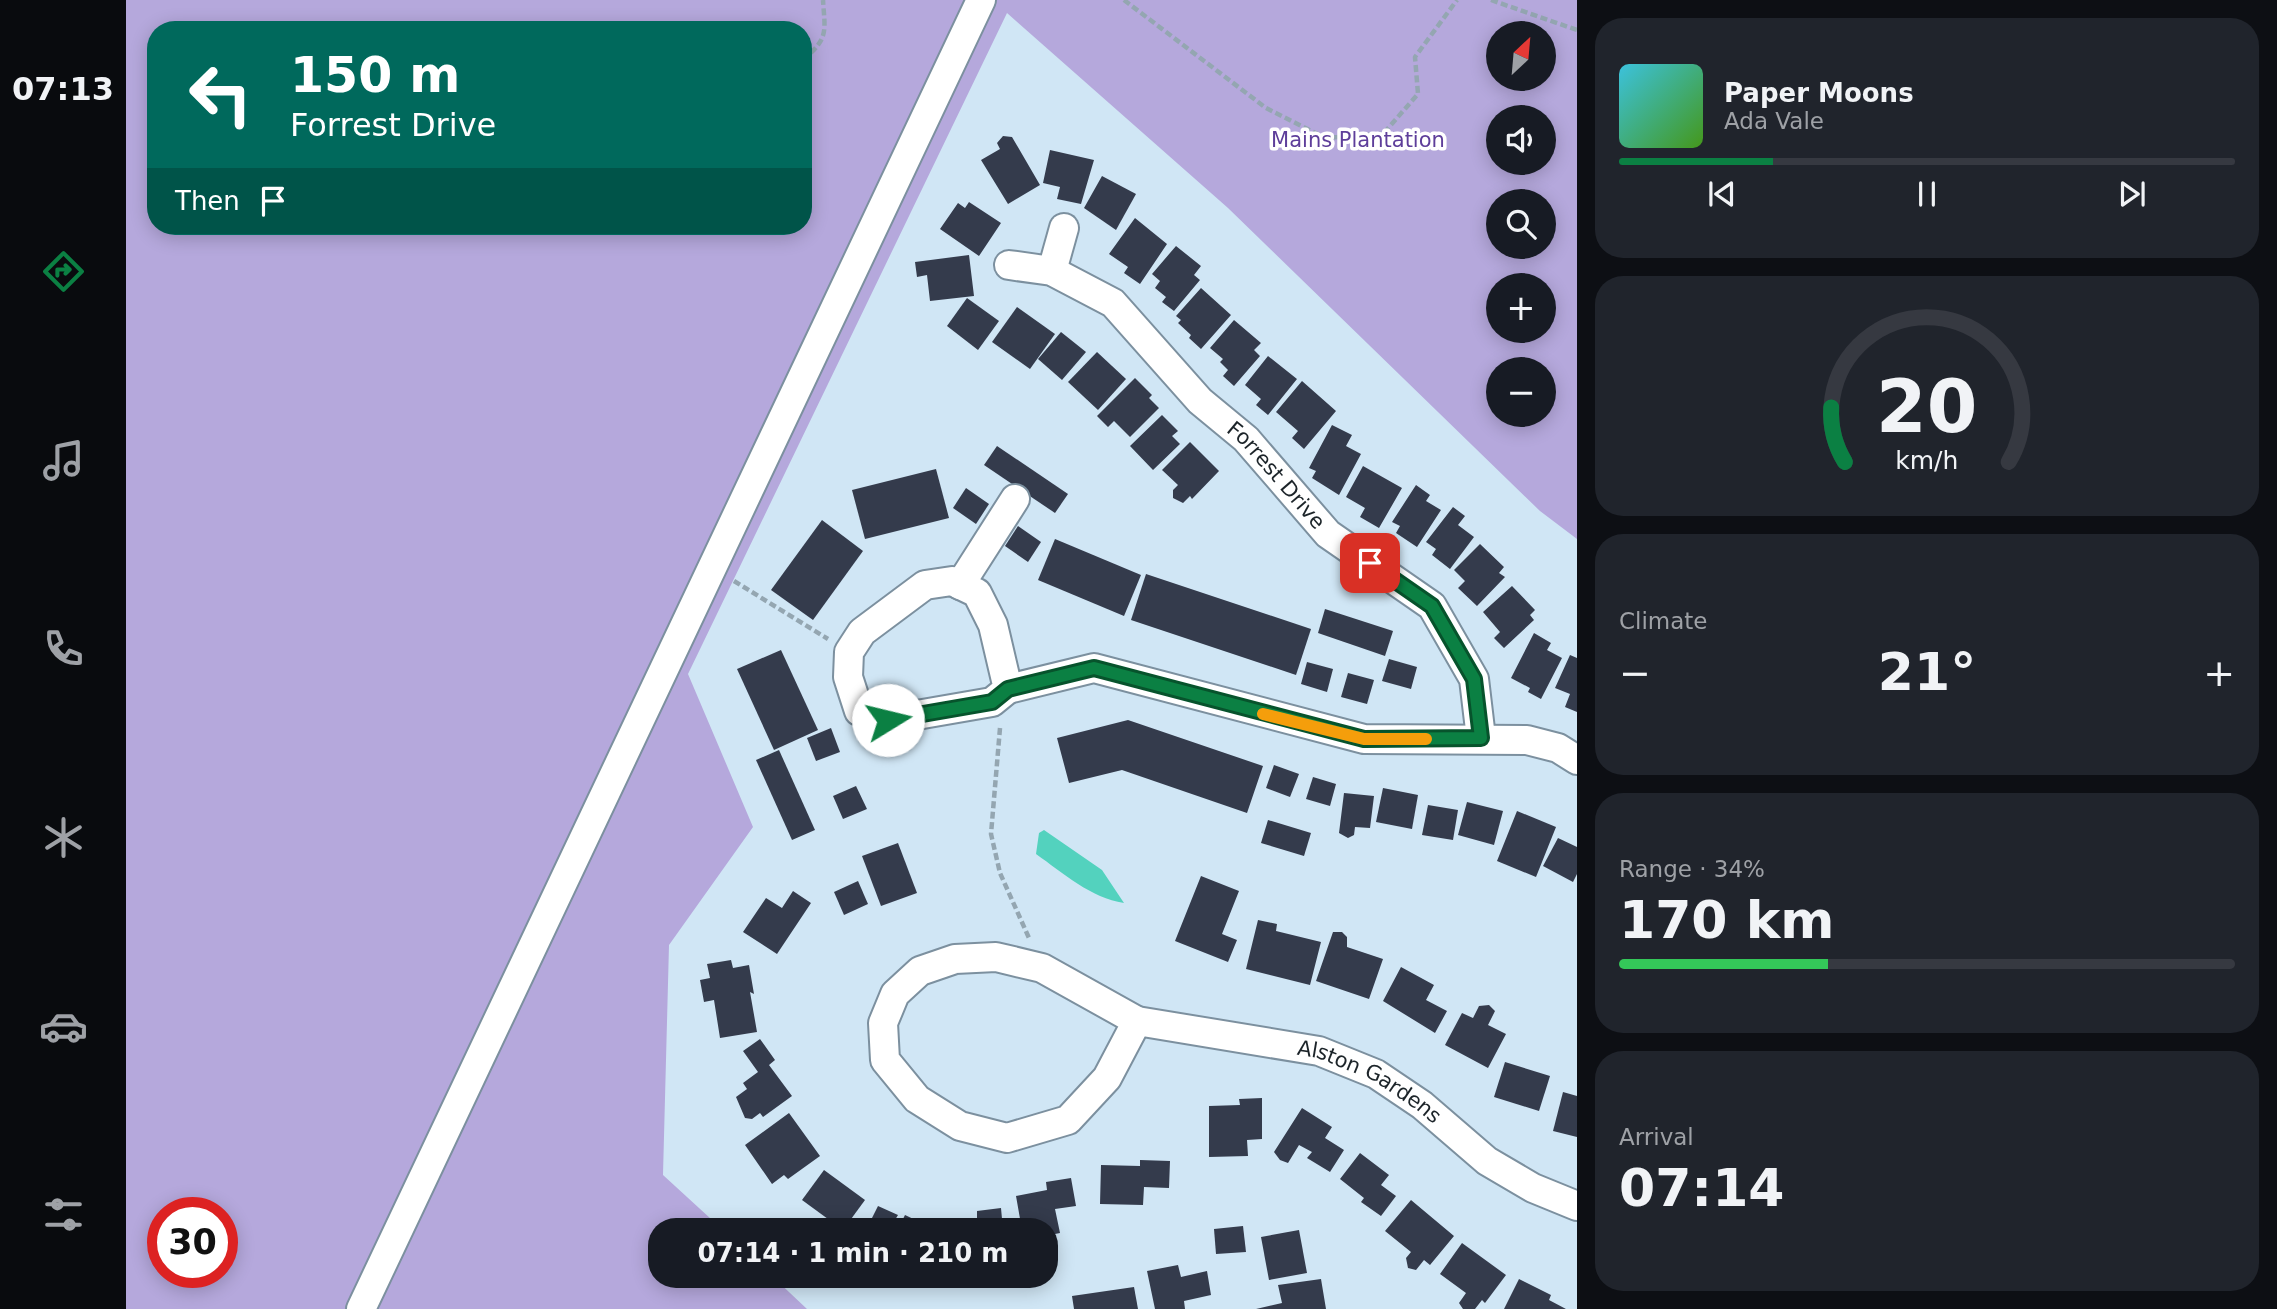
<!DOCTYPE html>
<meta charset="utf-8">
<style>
:root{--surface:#171b24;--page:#20242c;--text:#f1f3f6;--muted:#9ea1a6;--line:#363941;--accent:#0b8043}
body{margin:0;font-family:"DejaVu Sans",sans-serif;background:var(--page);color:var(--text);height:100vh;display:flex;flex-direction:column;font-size:26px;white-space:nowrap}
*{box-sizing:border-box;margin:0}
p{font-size:23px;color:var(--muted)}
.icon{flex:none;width:38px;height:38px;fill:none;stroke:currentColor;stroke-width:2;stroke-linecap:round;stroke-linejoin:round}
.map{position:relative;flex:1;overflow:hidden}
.panel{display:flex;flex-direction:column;gap:18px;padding:18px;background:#0d0f14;width:700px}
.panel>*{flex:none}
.hud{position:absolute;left:21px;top:21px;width:665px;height:214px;border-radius:28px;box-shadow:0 4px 18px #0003;background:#00695c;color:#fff;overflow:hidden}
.needle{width:46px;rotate:26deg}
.buttons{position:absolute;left:1360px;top:21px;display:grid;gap:14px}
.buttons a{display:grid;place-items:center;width:70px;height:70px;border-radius:50%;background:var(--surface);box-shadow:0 4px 18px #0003;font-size:35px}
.speed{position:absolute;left:21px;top:1197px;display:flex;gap:14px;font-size:35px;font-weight:700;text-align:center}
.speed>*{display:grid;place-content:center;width:91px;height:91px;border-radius:50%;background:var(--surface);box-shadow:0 4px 18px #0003;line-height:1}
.speed .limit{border:10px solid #d22;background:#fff;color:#111}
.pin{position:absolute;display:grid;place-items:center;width:60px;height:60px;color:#fff;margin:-30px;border-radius:14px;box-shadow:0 4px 10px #0006}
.me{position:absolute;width:77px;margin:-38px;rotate:81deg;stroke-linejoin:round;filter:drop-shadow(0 0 5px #0008)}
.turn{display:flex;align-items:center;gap:24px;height:147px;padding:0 28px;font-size:32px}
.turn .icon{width:91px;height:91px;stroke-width:2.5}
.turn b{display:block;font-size:49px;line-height:60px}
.then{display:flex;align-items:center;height:66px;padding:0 28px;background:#0003;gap:14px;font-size:26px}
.big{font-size:52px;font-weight:700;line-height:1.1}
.panel .widget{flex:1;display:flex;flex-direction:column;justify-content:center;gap:10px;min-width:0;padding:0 24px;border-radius:28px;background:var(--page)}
.panel .dial{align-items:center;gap:0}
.dial svg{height:182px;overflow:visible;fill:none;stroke:var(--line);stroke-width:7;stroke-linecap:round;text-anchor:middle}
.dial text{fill:var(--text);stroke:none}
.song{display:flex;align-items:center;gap:21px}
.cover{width:84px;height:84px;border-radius:10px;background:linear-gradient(135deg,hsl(190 70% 55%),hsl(100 70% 35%))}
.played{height:7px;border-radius:4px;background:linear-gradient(90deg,var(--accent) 25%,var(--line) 25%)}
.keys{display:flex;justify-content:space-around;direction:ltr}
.heat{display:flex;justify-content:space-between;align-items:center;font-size:38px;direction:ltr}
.charge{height:10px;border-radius:5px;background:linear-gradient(90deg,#34c759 34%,var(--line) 0)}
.trip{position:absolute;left:522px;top:1218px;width:410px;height:70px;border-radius:28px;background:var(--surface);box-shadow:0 4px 18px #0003;font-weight:700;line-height:70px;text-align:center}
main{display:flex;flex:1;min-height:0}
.menu{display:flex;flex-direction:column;width:126px;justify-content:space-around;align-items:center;background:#090b0e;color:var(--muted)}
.menu .icon{width:49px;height:49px}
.menu .active{color:var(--accent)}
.menu b{font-size:32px;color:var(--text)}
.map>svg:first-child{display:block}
.green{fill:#b5a8dc;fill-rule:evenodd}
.water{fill:#53d2be}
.building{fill:#343b4c}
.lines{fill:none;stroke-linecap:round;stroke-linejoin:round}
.minor-casing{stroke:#7c909f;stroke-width:32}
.path{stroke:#94a6b1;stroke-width:4.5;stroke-dasharray:7 3.5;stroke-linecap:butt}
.minor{stroke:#fff;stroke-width:28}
.route-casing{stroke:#07532c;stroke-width:18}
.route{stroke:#0b8043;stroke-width:12}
.slow{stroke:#f59e0b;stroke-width:12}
.labels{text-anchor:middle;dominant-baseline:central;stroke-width:7;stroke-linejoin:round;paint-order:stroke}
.park-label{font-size:21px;fill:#5e3e9a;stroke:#fff}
.street-label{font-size:21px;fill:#1c2429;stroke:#fff}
</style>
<main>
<nav class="menu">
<b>07:13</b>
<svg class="icon active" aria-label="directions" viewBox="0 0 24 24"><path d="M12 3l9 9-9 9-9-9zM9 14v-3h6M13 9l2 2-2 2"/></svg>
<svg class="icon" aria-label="music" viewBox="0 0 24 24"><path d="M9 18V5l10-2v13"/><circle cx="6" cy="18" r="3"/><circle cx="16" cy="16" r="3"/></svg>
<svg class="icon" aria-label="phone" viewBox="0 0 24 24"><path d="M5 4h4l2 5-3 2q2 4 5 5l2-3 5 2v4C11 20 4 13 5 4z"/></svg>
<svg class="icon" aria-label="climate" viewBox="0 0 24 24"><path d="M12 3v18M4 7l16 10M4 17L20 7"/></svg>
<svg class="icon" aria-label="car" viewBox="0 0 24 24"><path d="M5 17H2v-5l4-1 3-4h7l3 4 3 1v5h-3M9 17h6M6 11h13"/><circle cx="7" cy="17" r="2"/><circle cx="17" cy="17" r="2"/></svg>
<svg class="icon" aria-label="filters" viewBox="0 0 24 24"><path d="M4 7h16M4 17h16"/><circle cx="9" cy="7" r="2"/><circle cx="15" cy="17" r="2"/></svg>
</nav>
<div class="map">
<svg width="1451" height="1309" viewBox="0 0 1451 1309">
<rect width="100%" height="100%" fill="#d0e6f5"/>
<path class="green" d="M 0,0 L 1451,0 L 1451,539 L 1414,511 L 1102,208 L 881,13 L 562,674 L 627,827 L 543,945 L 537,1175 L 597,1230 L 534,1230 L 534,1276 L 646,1276 L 681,1309 L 0,1309 ZM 30,30 L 677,30 L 677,226 L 30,226 ZM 1372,33 L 1418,33 L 1418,79 L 1372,79 ZM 1372,117 L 1418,117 L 1418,163 L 1372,163 ZM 1372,201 L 1418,201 L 1418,247 L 1372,247 ZM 1372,285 L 1418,285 L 1418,331 L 1372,331 ZM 1372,369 L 1418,369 L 1418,415 L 1372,415 ZM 37,1213 L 96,1213 L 96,1272 L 37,1272 Z"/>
<path class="water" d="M 918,830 L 976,870 L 998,903 C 965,898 937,873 910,854 L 913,833 Z"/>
<g class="building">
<polygon points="877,136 886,137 914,185 882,204 855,160 874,149 871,143"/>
<polygon points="924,150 968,160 955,204 931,199 934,187 917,183"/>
<polygon points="976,176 1010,194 990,230 958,208"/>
<polygon points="843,202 875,223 853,256 814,229 832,203 839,208"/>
<polygon points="1009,218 1041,244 1014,284 998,273 1002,267 983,254"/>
<polygon points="1050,246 1075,266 1068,275 1074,280 1048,311 1036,302 1040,297 1029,288 1034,281 1026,274"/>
<polygon points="843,255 848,296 804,301 801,275 791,277 789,262"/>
<polygon points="1075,288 1105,315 1075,349 1063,338 1065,335 1052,323 1055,320 1050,316"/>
<polygon points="841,298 873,321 852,350 821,326"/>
<polygon points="891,307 929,334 904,369 866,342"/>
<polygon points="1108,320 1135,343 1128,350 1134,356 1108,386 1097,376 1102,370 1094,362 1097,359 1084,348"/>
<polygon points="935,332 960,352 936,380 912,359"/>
<polygon points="971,352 1000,379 972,410 942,382"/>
<polygon points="1142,356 1171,379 1142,415 1130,405 1135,399 1119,385"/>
<polygon points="1009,378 1026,395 1023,398 1033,408 1004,437 988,421 982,427 971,416"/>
<polygon points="1176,381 1210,411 1178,449 1166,438 1172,431 1150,412"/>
<polygon points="1036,415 1052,431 1046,436 1054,444 1027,470 1004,446"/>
<polygon points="1206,425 1226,435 1220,446 1235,454 1213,495 1186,478 1190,471 1183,468"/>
<polygon points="1064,442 1093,471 1066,499 1064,496 1057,503 1047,498 1047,490 1052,485 1036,470"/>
<polygon points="871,446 942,494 929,513 858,465"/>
<polygon points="1237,466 1276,488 1253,528 1234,517 1239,508 1220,497"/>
<polygon points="810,469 823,518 739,539 726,490"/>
<polygon points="1290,485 1304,495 1300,501 1315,510 1291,547 1270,533 1274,526 1266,522"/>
<polygon points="840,488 863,504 850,524 827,508"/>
<polygon points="1327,507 1339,516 1332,525 1348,537 1324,569 1306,555 1310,549 1300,542"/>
<polygon points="696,520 737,551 687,620 645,590"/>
<polygon points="892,526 915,542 902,562 879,546"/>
<polygon points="929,539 1015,575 998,616 912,580"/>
<polygon points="1354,544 1378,567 1373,573 1379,577 1351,606 1332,588 1339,581 1328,570"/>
<polygon points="1020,574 1185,629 1170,675 1005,620"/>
<polygon points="1386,586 1409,610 1404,615 1408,620 1378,648 1368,638 1374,632 1357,612"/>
<polygon points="1199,609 1267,631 1259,656 1192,633"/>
<polygon points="1408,633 1425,643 1421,650 1436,658 1415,699 1402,692 1404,688 1385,678"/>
<polygon points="655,650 692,730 648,750 611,669"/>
<polygon points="1444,655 1451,658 1451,712 1439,707 1444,694 1429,688"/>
<polygon points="1263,659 1291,667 1285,689 1256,681"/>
<polygon points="1181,662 1207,669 1201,692 1175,684"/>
<polygon points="1222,673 1248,680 1241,704 1215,697"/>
<polygon points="1002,720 1137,766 1121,813 996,770 943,783 931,738"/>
<polygon points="705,728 714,752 690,761 681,738"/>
<polygon points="653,750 689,830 666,840 630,760"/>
<polygon points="1148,765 1173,774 1164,797 1140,788"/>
<polygon points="1187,777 1210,784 1204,806 1180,799"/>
<polygon points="730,786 741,809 717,819 707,796"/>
<polygon points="1257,788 1292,795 1286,829 1250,822"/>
<polygon points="1218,793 1248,796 1244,828 1229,827 1228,835 1222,838 1213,833"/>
<polygon points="1341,802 1377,811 1368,845 1332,835"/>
<polygon points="1302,805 1332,810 1327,840 1296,835"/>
<polygon points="1391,811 1430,827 1410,877 1371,861"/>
<polygon points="1142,820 1185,833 1178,856 1135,843"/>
<polygon points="1432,838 1451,847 1451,874 1447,882 1417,866"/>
<polygon points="772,843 791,893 755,906 736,856"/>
<polygon points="1075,876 1113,891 1096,934 1111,940 1102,962 1049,941"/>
<polygon points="732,881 742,904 718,915 708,892"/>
<polygon points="667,891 685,903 651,954 617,932 640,898 656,908"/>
<polygon points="1132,920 1151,924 1150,931 1195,942 1184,985 1120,969"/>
<polygon points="1207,932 1216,932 1221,937 1221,947 1257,959 1243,999 1190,981"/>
<polygon points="605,960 607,968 623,965 628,994 624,992 631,1032 594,1038 588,1000 578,1002 574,980 584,978 581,964"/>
<polygon points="1275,967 1308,985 1300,1000 1321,1011 1309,1033 1257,1001"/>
<polygon points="1363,1005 1369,1011 1362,1025 1380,1034 1362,1068 1319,1045 1336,1013 1347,1018 1353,1006"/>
<polygon points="634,1039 649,1060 643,1065 666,1096 637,1117 634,1113 626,1119 619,1118 610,1097 621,1089 617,1083 632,1072 617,1051"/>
<polygon points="1379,1062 1424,1076 1413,1111 1368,1097"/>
<polygon points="1437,1092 1451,1096 1451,1137 1427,1131"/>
<polygon points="1136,1098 1136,1139 1121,1140 1122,1156 1083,1157 1083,1106 1114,1105 1113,1099"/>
<polygon points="1176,1108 1206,1127 1199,1138 1218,1150 1204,1172 1181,1158 1186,1152 1173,1145 1162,1163 1154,1160 1148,1152"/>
<polygon points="663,1113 694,1156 662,1179 658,1175 646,1184 619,1145"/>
<polygon points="1234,1153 1263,1175 1255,1185 1270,1196 1255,1216 1235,1202 1238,1198 1214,1179"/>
<polygon points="1014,1160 1044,1161 1043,1188 1018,1187 1017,1205 974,1204 975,1165 1014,1166"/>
<polygon points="698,1170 739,1200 717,1230 676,1200"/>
<polygon points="945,1178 950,1206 929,1209 934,1233 919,1236 919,1230 896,1230 890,1196 921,1190 920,1182"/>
<polygon points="1285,1200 1328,1236 1304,1265 1298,1260 1290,1270 1282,1268 1280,1258 1285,1252 1259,1231"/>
<polygon points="752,1206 772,1215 769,1220 775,1223 779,1215 800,1225 798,1230 740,1230"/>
<polygon points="875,1208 877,1230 817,1230 816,1221 851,1218 851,1211"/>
<polygon points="1117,1226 1120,1252 1090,1254 1088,1229"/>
<polygon points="1173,1230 1181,1273 1143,1280 1135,1237"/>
<polygon points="1336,1243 1380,1275 1359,1303 1356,1300 1349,1309 1337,1309 1333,1303 1340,1293 1314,1274"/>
<polygon points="1052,1265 1055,1277 1081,1271 1085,1295 1058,1301 1059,1309 1029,1309 1021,1271"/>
<polygon points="1195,1279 1200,1309 1130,1309 1156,1303 1152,1285"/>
<polygon points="1393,1279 1425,1295 1423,1300 1440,1309 1378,1309"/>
<polygon points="1008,1287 1012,1309 948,1309 946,1296"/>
</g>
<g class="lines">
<g class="minor-casing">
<g id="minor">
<path id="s1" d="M 883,265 L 926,271 L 987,303 L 1074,401 L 1120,439 L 1202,534 L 1306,606 L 1348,679 L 1355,738"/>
<polyline points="926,271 938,228"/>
<polygon points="826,581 851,593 867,625 882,689 866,702 762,720 733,711 722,677 723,652 736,632 799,585"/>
<polyline points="834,585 889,499"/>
<polyline points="882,689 968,668 1238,739 1401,740 1432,748 1451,760"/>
<polygon points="870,957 916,968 1011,1021 981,1078 942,1120 881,1138 834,1126 791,1099 759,1060 757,1023 769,994 794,971 829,959"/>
<path id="s2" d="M 1011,1021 L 1193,1051 L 1250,1074 L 1296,1105 L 1361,1161 L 1407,1188 L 1451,1206"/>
<polyline points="235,1309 855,0"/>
</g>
</g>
<g class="path">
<polyline points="998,0 1140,108 1199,138 1257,134 1292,94 1289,57 1331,0"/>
<polyline points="1365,0 1451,30"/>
<path d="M 677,60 C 703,38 699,32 697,0"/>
<polyline points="608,581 702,639"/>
<polyline points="874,728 865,834 874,873 903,938"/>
</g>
<use href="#minor" class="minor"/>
</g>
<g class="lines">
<g class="route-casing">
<polyline id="route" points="762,720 866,702 882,689 968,668 1238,739 1355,738 1348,679 1306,606 1244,563"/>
</g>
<use href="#route" class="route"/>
<polyline class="slow" points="1137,714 1238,739 1300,739"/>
</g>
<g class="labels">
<g class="park-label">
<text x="1232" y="140">Mains Plantation</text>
</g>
<g class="street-label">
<text stroke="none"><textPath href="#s1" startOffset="350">Forrest Drive</textPath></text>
<text stroke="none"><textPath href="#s2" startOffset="243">Alston Gardens</textPath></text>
</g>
</g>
</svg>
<div class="buttons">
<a><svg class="needle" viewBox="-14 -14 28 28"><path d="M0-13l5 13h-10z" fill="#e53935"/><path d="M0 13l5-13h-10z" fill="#9ea1a6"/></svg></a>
<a><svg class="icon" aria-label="sound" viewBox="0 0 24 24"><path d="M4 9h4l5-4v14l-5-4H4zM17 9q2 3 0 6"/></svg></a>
<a><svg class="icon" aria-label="search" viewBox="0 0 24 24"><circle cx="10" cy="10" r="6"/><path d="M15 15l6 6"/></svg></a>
<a>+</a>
<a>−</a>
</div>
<div class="speed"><div class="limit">30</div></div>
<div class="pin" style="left:1244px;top:563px;background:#d93025"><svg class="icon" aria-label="arrive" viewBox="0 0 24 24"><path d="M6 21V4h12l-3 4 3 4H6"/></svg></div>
<svg class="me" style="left:762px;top:720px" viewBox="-20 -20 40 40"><circle r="19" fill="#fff"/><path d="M0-13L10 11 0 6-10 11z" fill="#0b8043"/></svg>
<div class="trip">07:14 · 1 min · 210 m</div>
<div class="hud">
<div class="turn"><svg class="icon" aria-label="left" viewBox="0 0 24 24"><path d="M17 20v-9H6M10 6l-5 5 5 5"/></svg><div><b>150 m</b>Forrest Drive</div></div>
<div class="then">Then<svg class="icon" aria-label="arrive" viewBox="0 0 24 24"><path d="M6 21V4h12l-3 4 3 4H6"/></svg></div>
</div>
</div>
<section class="panel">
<div class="widget">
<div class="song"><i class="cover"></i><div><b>Paper Moons</b><p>Ada Vale</p></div></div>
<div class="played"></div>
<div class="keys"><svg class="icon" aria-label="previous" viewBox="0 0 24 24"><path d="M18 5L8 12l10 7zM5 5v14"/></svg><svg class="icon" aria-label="pause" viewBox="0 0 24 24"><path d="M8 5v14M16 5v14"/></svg><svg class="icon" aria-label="next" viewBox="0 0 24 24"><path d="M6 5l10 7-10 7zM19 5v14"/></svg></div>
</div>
<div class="widget dial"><svg viewBox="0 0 100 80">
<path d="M14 69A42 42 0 1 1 86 69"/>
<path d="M14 69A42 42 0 0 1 8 45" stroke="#0b8043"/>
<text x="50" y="56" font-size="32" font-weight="700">20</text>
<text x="50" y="72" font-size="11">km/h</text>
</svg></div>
<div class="widget"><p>Climate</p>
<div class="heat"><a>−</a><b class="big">21°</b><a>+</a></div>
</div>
<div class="widget"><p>Range · 34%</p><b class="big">170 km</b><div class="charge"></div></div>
<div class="widget"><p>Arrival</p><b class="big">07:14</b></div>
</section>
</main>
